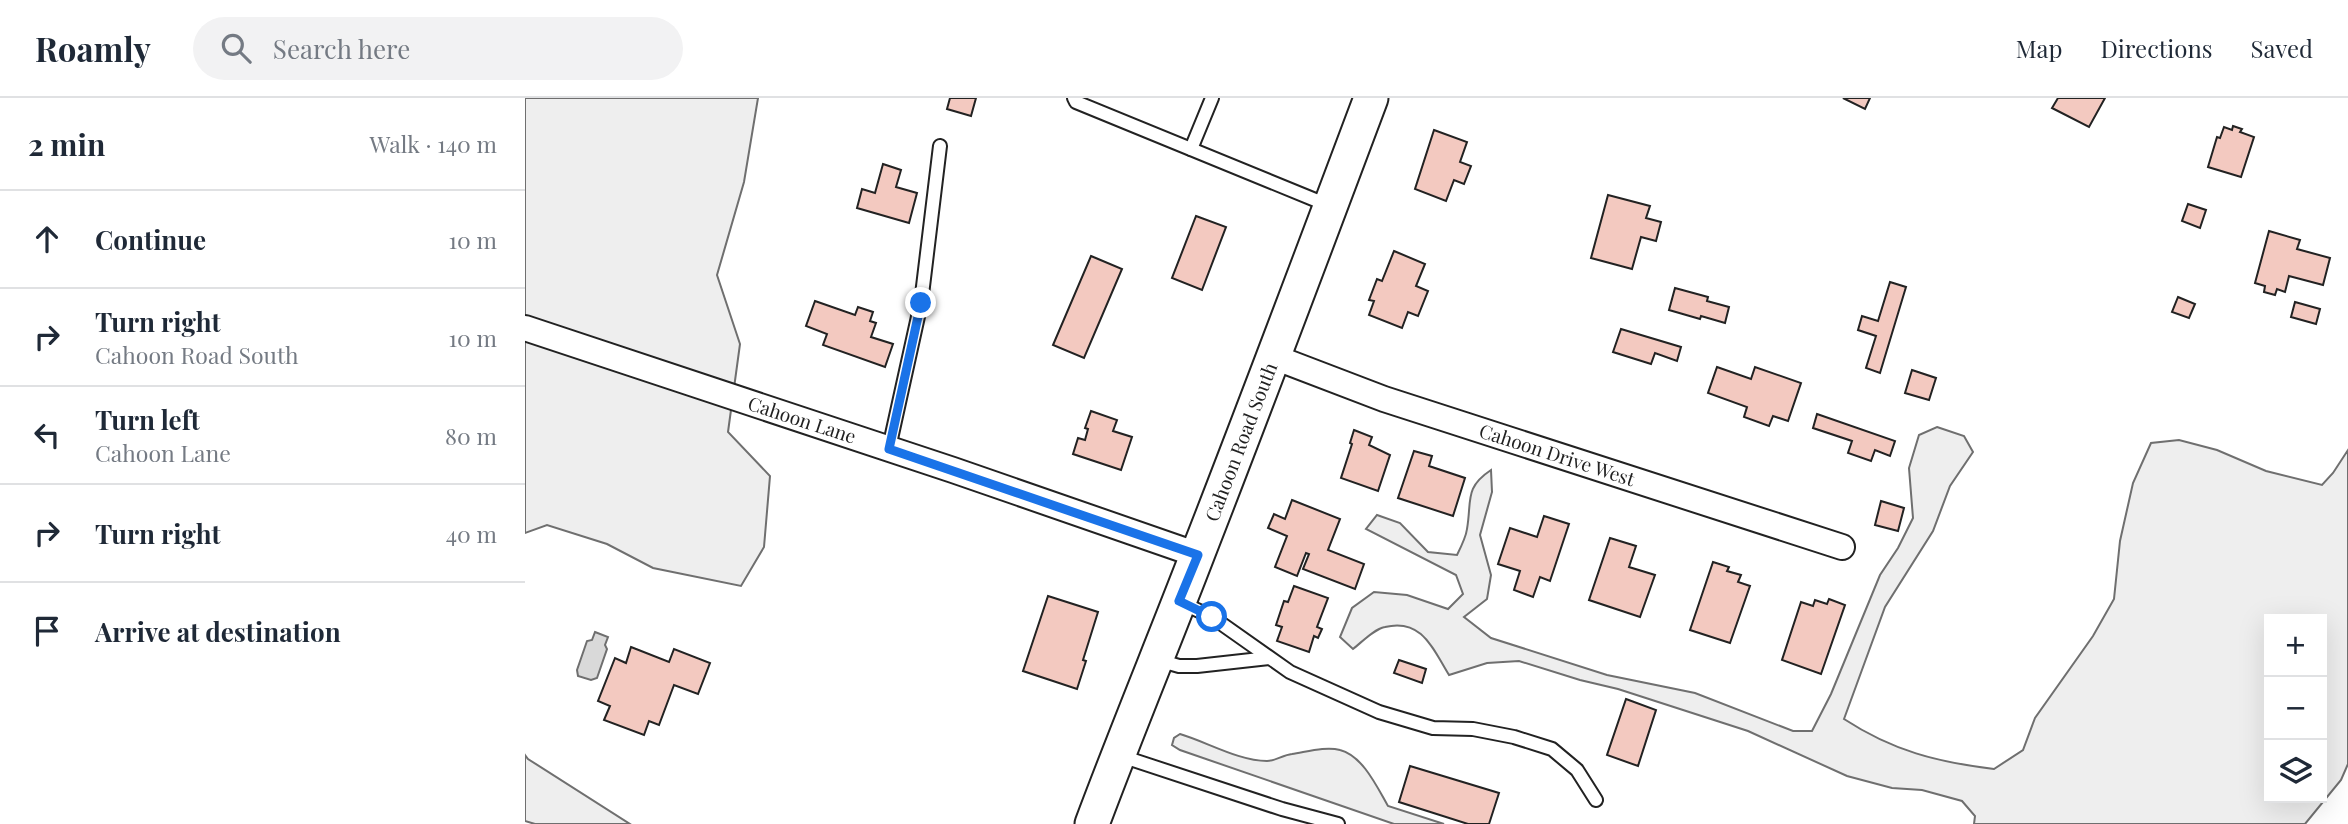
<!DOCTYPE html>
<meta charset="utf-8">
<style>
body{margin:0;font-family:"Playfair Display",serif;background:#f2f2f3;color:#1f2937}
.controls{position:absolute;right:21px;bottom:21px;display:grid;overflow:hidden;border-radius:0px;box-shadow:0 7px 28px #0002}
.controls button{width:63px;height:63px;display:grid;place-items:center;padding:0;border:0;border-bottom:2px solid #e0e1e3;background:#fff;color:#1f2937;font:35px sans-serif}
.stop{position:absolute;width:21px;height:21px;margin:-16px;border:5px solid #1a73e8;border-radius:50%;background:#fff}
.stop.end{background:#1a73e8;border-color:#fff;box-shadow:0 2px 7px #0008}
.list{margin:0;padding:0;list-style:none}
h2{display:flex;justify-content:space-between;align-items:center;height:91px;margin:0;padding:0 28px;font-size:30px}
h2 small{font-size:23px;font-weight:400;color:#747a83}
.list li{display:grid;grid-template-columns:46px 1fr auto;gap:21px;align-items:center;box-sizing:border-box;height:98px;padding:0 28px;border-top:2px solid #e0e1e3}
.list b{display:block;font-size:26px;white-space:nowrap}
.list p{margin:0;font-size:23px;white-space:nowrap;color:#747a83}
.list em{font-size:23px;font-style:normal;color:#747a83}
.icon{flex:none;width:38px;height:38px;fill:none;stroke:currentColor;stroke-width:2;stroke-linecap:round;stroke-linejoin:round}
.map{position:relative;flex:none;width:1823px;height:726px;overflow:hidden}
header{display:flex;align-items:center;gap:42px;box-sizing:border-box;height:98px;padding:0 35px;background:#fff;border-bottom:2px solid #e0e1e3}
header strong{font-size:33px}
nav{display:flex;gap:38px;margin-inline-start:auto;font-size:24px}
.search{width:490px;height:63px;background:#f2f2f3;display:flex;align-items:center;gap:18px;box-sizing:border-box;padding:0 24px;border-radius:38px;color:#747a83;font-size:26px}
main{display:flex}
aside{flex:1;background:#fff}
.map>svg:first-child{display:block}
.green{fill:#eee;stroke:#6f6f6f;stroke-width:2;fill-rule:evenodd}
.water{fill:#d9d9d9;stroke:#6f6f6f;stroke-width:2}
.building{fill:#f3c9c0;stroke:#222;stroke-width:2}
.lines{fill:none;stroke-linecap:round;stroke-linejoin:round}
.service-casing{stroke:#222;stroke-width:16}
.minor-casing{stroke:#222;stroke-width:28}
.secondary-casing{stroke:#222;stroke-width:37}
.service{stroke:#fff;stroke-width:12}
.minor{stroke:#fff;stroke-width:24}
.secondary{stroke:#fff;stroke-width:33}
.route{stroke:#1a73e8;stroke-width:9}
.labels{text-anchor:middle;stroke-width:5;stroke-linejoin:round;paint-order:stroke}
.street-label{font-size:19px;fill:#222;stroke:#fff}
</style>
<header>
<strong>Roamly</strong>
<div class="search"><svg class="icon" aria-label="search" viewBox="0 0 24 24"><circle cx="10" cy="10" r="6"/><path d="M15 15l6 6"/></svg>Search here</div>
<nav><a>Map</a><a>Directions</a><a>Saved</a></nav>
</header>
<main>
<aside>
<h2>2 min<small>Walk · 140 m</small></h2>
<ul class="list">
<li><svg class="icon" aria-label="ahead" viewBox="0 0 24 24"><path d="M12 20V5M6 11l6-6 6 6"/></svg><div><b>Continue</b></div><em>10 m</em></li>
<li><svg class="icon" aria-label="right" viewBox="0 0 24 24"><path d="M7 20v-9h11M14 6l5 5-5 5"/></svg><div><b>Turn right</b><p>Cahoon Road South</p></div><em>10 m</em></li>
<li><svg class="icon" aria-label="left" viewBox="0 0 24 24"><path d="M17 20v-9H6M10 6l-5 5 5 5"/></svg><div><b>Turn left</b><p>Cahoon Lane</p></div><em>80 m</em></li>
<li><svg class="icon" aria-label="right" viewBox="0 0 24 24"><path d="M7 20v-9h11M14 6l5 5-5 5"/></svg><div><b>Turn right</b></div><em>40 m</em></li>
<li><svg class="icon" aria-label="arrive" viewBox="0 0 24 24"><path d="M6 21V4h12l-3 4 3 4H6"/></svg><div><b>Arrive at destination</b></div></li>
</ul>
</aside>
<div class="map">
<svg width="1823" height="726" viewBox="0 0 1823 726">
<rect width="100%" height="100%" fill="#fff"/>
<g class="green">
<polygon points="0,0 233,0 219,84 192,177 215,246 203,334 245,378 239,449 216,488 128,470 82,446 22,427 0,435"/>
<path d="M1412,329L1439,338L1448,354L1425,388L1408,433L1360,509L1319,621C1368,653 1412,664 1469,671L1498,652L1510,620L1568,538L1589,501L1595,443L1608,385L1626,345L1654,342L1692,352L1741,373L1797,387L1808,375L1823,352V666L1816,682L1780,726H1449L1450,718L1437,703L1397,692L1367,690L1322,678L1223,633L1093,591L1055,582L994,563L962,565L924,577C908,551 897,520 860,529C849,531 837,544 828,551L815,539L827,510L849,494L882,497L923,511L938,496L931,477L841,431L852,417L875,425L903,454L932,457C936,449 941,439 942,431C947,402 939,390 966,372L967,394L955,437L966,477L962,501L939,519L966,540L1082,577L1170,595L1268,633H1287L1306,596L1355,477L1373,450L1388,420L1384,370L1394,337ZM1744,521H1797V700H1744Z"/>
<path d="M655,636C682,644 714,663 742,663C750,663 758,657 767,656C781,654 801,648 815,652C838,658 852,689 863,708L919,726H869L655,652L647,647L649,640Z"/>
<polygon points="0,657 3,661 105,726 10,726 0,723"/>
</g>
<polygon class="water" points="70,534 83,539 80,547 82,551 72,580 66,582 53,578 52,572 62,543 67,542"/>
<g class="building">
<polygon points="425,0 451,0 446,18 422,11"/>
<polygon points="1318,0 1345,0 1340,11"/>
<polygon points="1533,0 1580,0 1564,29 1527,10"/>
<polygon points="1708,28 1717,31 1715,34 1729,39 1716,79 1683,69 1692,39 1695,40 1699,29 1707,32"/>
<polygon points="909,32 942,44 935,64 946,68 939,86 929,82 921,103 890,91"/>
<polygon points="358,66 376,72 371,89 392,95 384,125 332,110 337,91 350,95"/>
<polygon points="1083,97 1125,108 1121,120 1136,124 1131,143 1116,139 1107,171 1066,160"/>
<polygon points="1663,106 1681,112 1675,130 1657,123"/>
<polygon points="671,118 701,129 677,192 647,180"/>
<polygon points="1744,133 1775,142 1772,151 1805,160 1798,187 1764,178 1760,194 1752,191 1750,197 1739,194 1740,188 1730,185"/>
<polygon points="869,153 900,166 891,188 903,193 893,218 883,214 877,230 844,217 849,203 844,202 852,181 857,183"/>
<polygon points="566,158 597,171 559,260 528,247"/>
<polygon points="1365,184 1381,189 1355,275 1341,270 1351,238 1333,232 1337,218 1353,223"/>
<polygon points="1150,190 1183,199 1182,203 1204,209 1200,225 1176,218 1175,221 1144,212"/>
<polygon points="1653,199 1670,206 1664,220 1647,214"/>
<polygon points="290,203 330,217 333,209 348,214 345,223 351,225 346,239 368,246 360,269 298,247 302,236 281,228"/>
<polygon points="1770,204 1795,211 1791,226 1766,219"/>
<polygon points="1096,231 1156,249 1152,263 1130,255 1126,266 1088,254"/>
<polygon points="1192,269 1226,281 1230,269 1276,285 1263,323 1248,318 1244,328 1219,319 1222,309 1183,295"/>
<polygon points="1387,272 1411,280 1404,302 1380,295"/>
<polygon points="566,313 592,322 588,333 607,339 596,372 548,356 553,340 560,342 563,331 560,330"/>
<polygon points="1292,316 1370,343 1365,358 1350,352 1346,363 1323,355 1327,343 1288,330"/>
<polygon points="829,332 847,339 844,347 865,357 853,393 816,380 827,346 825,345"/>
<polygon points="889,353 907,358 904,368 940,380 928,418 873,400"/>
<polygon points="767,402 815,421 803,452 839,466 830,491 778,471 784,456 781,455 772,478 750,469 762,438 743,430 749,416 760,421"/>
<polygon points="1356,403 1379,410 1373,433 1350,427"/>
<polygon points="1019,418 1044,426 1025,483 1015,479 1008,499 989,492 995,473 973,466 985,430 1012,439"/>
<polygon points="1085,440 1111,448 1104,469 1130,477 1115,519 1064,502"/>
<polygon points="1188,464 1204,469 1202,473 1216,477 1213,484 1225,488 1205,545 1165,532"/>
<polygon points="769,488 803,500 792,529 797,531 793,540 789,538 784,554 752,543 757,529 751,527 759,503 763,504"/>
<polygon points="523,498 573,514 558,562 561,563 552,591 498,573"/>
<polygon points="1304,501 1320,507 1296,576 1257,562 1276,504 1288,508 1290,502 1302,506"/>
<polygon points="106,549 144,564 149,551 185,565 173,596 149,587 134,627 124,623 119,637 79,622 85,608 73,603 90,560 101,565"/>
<polygon points="874,562 901,571 897,585 869,575"/>
<polygon points="1101,601 1131,612 1113,668 1082,657"/>
<polygon points="885,668 974,695 964,726 943,726 874,704"/>
</g>
<g class="lines">
<defs>
<g id="service">
<polyline points="549,0 551,4 805,108"/>
<polyline points="666,51 687,0"/>
<polyline points="364,350 396,205 415,48"/>
<polyline points="655,504 687,519 765,574 854,614 908,630 948,631 989,639 1027,651 1052,672 1071,702"/>
<polyline points="633,562 654,568 672,568 744,560"/>
<polyline points="593,657 757,711 813,726"/>
</g>
<g id="minor">
<polyline points="0,230 428,372 673,457"/>
<polyline points="749,259 859,301 1317,449"/>
</g>
<path id="secondary" d="M567,726C601,635 638,546 673,455C732,304 789,152 846,0"/>
</defs>
<use href="#service" class="service-casing"/>
<use href="#minor" class="minor-casing"/>
<use href="#secondary" class="secondary-casing"/>
<use href="#service" class="service"/>
<use href="#minor" class="minor"/>
<use href="#secondary" class="secondary"/>
</g>
<g class="lines">
<polyline class="route" points="396,205 364,351 673,457 654,503 687,519"/>
</g>
<g class="labels">
<g class="street-label">
<text transform="translate(277 322) rotate(18)" y="7">Cahoon Lane</text>
<text transform="translate(716 344) rotate(-69)" y="7">Cahoon Road South</text>
<text transform="translate(1032 357) rotate(18)" y="7">Cahoon Drive West</text>
</g>
</g>
</svg>
<div class="controls">
<button>+</button>
<button>−</button>
<button><svg class="icon" aria-label="layers" viewBox="0 0 24 24"><path d="M12 4l9 5-9 5-9-5zM3 14l9 5 9-5"/></svg></button>
</div>
<div class="stop" style="left:687px;top:519px"></div>
<div class="stop end" style="left:396px;top:205px"></div>
</div>
</main>
